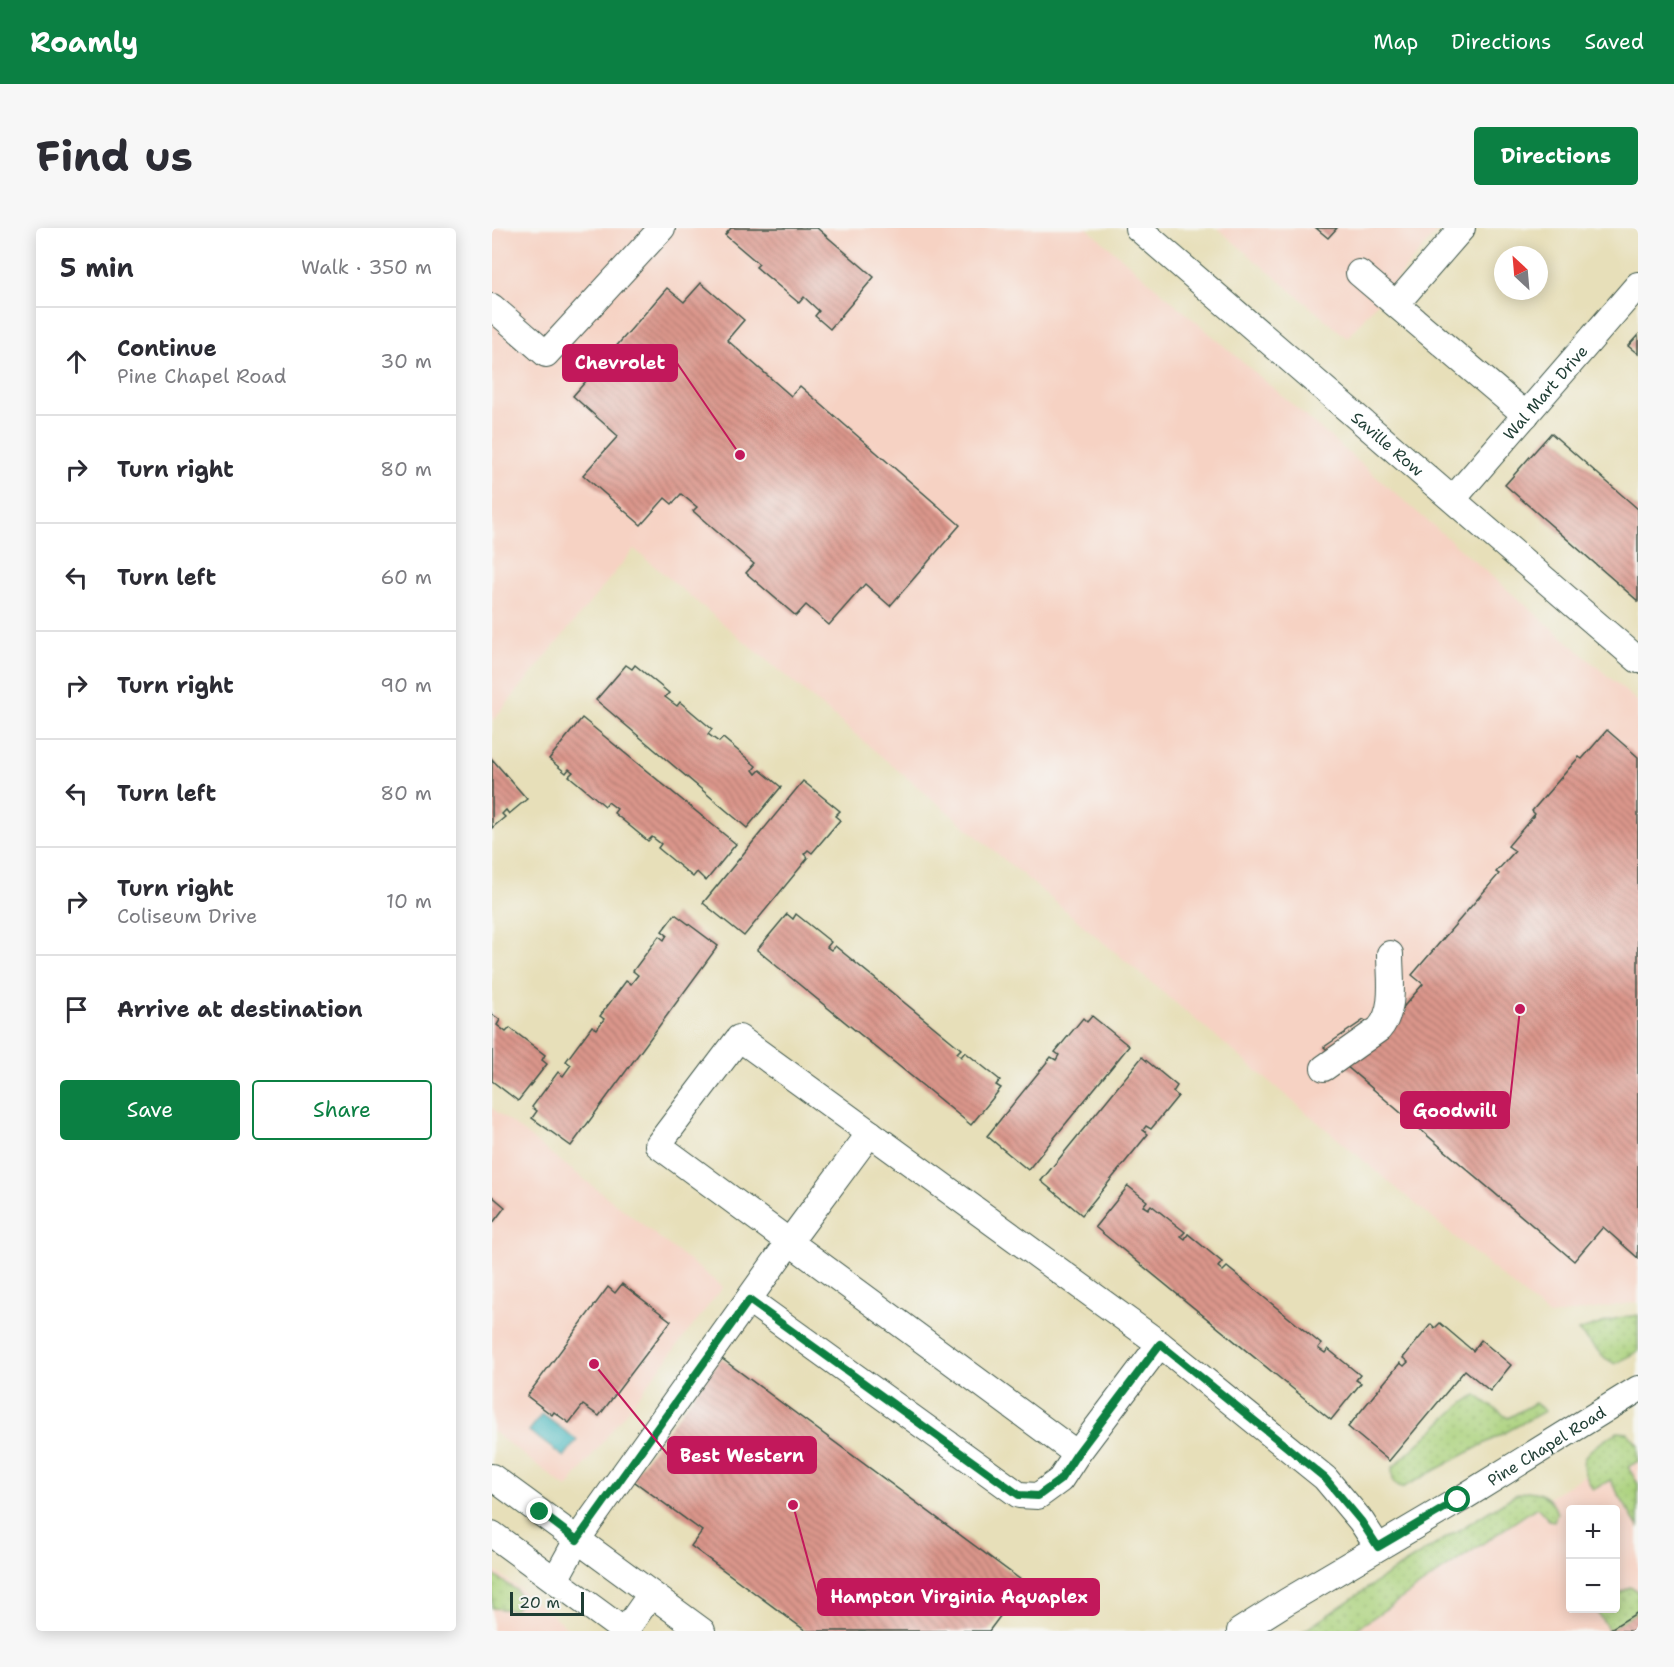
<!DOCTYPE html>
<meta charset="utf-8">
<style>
body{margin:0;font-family:"Shantell Sans",sans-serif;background:#f7f7f7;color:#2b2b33}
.controls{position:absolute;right:18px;bottom:18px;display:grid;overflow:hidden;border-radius:6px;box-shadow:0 3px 15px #0003}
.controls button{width:54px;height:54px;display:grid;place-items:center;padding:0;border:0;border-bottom:2px solid #e1e1e2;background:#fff;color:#2b2b33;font:30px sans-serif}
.compass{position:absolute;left:1002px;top:18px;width:54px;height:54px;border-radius:50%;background:#fff;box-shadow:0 3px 15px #0003;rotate:334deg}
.scale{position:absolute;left:18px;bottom:15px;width:74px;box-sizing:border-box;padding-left:6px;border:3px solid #1f3d34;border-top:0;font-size:16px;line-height:21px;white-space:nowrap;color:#1f3d34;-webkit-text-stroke:4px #f6f6f2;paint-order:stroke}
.stop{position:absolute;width:18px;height:18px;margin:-14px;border:4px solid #0b8043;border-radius:50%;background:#fff}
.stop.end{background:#0b8043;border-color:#fff;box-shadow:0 2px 6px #0008}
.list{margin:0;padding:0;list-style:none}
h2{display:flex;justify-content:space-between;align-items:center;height:78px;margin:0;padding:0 24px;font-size:26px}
h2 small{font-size:20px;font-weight:400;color:#7c7c81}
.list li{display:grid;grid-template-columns:39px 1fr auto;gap:18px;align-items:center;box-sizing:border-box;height:108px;padding:0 24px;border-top:2px solid #e1e1e2}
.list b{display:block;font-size:22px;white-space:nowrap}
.list p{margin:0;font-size:20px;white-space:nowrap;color:#7c7c81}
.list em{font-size:20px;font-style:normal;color:#7c7c81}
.actions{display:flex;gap:12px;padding:18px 24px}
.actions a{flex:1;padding:14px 0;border:2px solid #0b8043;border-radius:6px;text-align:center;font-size:21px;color:#0b8043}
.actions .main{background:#0b8043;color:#fff}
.icon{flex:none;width:33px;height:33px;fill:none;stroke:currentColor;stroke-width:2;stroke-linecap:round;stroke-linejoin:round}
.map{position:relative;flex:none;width:1146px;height:1403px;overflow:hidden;border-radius:6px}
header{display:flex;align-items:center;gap:36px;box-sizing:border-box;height:84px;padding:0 30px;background:#0b8043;color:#fff}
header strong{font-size:28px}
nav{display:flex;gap:33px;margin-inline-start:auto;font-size:21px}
.intro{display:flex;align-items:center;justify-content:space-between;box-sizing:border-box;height:144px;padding:0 36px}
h1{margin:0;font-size:42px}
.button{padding:15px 27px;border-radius:6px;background:#0b8043;color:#fff;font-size:21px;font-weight:700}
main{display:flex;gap:36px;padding:0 36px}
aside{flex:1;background:#fff;border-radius:6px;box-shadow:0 3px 15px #0003}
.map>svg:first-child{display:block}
.built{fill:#f6d2c3;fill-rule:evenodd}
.grass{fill:url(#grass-dots);stroke:#648758;stroke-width:1.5}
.water{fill:#48b7be;stroke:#347a79;stroke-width:1.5}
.building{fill:url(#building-back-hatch)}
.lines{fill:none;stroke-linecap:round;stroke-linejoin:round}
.minor-casing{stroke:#3d5548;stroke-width:28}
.minor{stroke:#fff;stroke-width:26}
.route{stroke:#0b8043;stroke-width:8}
.labels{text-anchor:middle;stroke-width:4.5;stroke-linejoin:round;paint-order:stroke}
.street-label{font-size:16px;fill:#1f3d34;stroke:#f6f6f2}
.leader{fill:none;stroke:#c2185b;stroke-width:2}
.callout-dot{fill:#c2185b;stroke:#f6f6f2;stroke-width:2}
.callout{fill:#c2185b;stroke:#c2185b;stroke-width:2}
.callout-label{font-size:18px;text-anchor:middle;font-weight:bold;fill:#fff}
</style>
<header>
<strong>Roamly</strong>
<nav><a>Map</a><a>Directions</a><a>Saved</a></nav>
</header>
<div class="intro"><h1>Find us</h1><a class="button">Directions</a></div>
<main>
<aside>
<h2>5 min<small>Walk · 350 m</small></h2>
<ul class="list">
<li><svg class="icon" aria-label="ahead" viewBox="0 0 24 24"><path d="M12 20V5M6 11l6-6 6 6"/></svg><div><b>Continue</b><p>Pine Chapel Road</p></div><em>30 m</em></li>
<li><svg class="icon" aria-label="right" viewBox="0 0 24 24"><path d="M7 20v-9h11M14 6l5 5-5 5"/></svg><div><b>Turn right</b></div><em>80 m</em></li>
<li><svg class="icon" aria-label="left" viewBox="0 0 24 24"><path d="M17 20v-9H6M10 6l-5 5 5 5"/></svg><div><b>Turn left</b></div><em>60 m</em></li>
<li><svg class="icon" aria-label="right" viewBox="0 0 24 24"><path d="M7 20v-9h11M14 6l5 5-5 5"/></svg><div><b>Turn right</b></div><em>90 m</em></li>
<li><svg class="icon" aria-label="left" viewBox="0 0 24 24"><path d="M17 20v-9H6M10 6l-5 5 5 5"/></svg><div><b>Turn left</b></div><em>80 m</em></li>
<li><svg class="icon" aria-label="right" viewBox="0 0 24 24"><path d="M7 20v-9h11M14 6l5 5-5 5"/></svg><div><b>Turn right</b><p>Coliseum Drive</p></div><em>10 m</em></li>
<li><svg class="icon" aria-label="arrive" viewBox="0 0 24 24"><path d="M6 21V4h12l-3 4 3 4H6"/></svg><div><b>Arrive at destination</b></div></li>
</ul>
<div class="actions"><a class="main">Save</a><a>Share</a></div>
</aside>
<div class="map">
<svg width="1146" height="1403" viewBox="0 0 1146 1403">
<defs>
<pattern id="grass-dots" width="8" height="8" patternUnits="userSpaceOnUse" patternTransform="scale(1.5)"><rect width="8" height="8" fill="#aad17b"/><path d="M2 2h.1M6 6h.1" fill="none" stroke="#92b46b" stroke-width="1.8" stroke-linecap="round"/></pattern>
<pattern id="building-back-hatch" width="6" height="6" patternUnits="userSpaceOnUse" patternTransform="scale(1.5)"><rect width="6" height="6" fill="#db968b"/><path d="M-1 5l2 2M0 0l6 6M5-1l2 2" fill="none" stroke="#b17c72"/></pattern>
</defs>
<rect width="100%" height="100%" fill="#f6f6f2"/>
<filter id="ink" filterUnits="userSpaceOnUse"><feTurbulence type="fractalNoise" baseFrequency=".0167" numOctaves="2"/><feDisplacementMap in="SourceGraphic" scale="12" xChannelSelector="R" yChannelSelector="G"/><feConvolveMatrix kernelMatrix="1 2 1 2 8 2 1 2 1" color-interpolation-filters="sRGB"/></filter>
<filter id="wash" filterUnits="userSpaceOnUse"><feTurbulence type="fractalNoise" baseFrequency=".008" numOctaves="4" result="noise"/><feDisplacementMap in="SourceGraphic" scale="24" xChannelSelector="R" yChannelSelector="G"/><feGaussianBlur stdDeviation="1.35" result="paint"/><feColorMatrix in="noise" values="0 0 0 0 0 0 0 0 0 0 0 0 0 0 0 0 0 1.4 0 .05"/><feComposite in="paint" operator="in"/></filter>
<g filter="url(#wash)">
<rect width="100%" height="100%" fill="#e7dfb9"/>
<g class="built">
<polygon points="0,0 595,0 1146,474 1146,1074 1057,1088 142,321 0,494"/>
<polygon points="725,0 948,0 855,110"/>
<polygon points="0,880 231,1059 75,1260 0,1203"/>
<path d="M1146,1213V1403H848ZM1078,1282H1124V1380H1078Z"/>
<polygon points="0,1341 26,1360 80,1403 0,1403"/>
</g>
<g class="grass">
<polygon points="1146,1087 1146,1123 1123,1136 1113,1130 1086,1103 1126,1090"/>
<polygon points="984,1167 1016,1190 1043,1175 1053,1183 910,1260 901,1254 900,1240 966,1179"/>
<path d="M1126,1204L1136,1205L1146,1217V1233L1136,1239L1146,1256V1299L1118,1252L1101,1262C1092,1245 1084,1233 1101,1220C1109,1214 1117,1209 1126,1204Z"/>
<path d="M1035,1263C1050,1264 1061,1270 1065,1286L1062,1293L1057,1292L1045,1279L861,1403H812L898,1345L1023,1267Z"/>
<polygon points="0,1346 24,1362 30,1373 22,1382 0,1380"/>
<polygon points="1138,1359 1146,1364 1146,1384 1117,1402 1103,1381 1124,1380 1124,1368"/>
</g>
<polygon class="water" points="50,1186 85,1212 72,1229 37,1203"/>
<g id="blocks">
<g class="building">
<polygon points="239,0 325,0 382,49 338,101 323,88 327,83 312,69 307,75 264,39 267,36 233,7"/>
<polygon points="824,0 845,0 836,10"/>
<polygon points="209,55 252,92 235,112 299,168 308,158 468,297 398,378 373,356 337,397 314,377 304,388 254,345 262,336 201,283 205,279 189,266 180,276 173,270 149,297 91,247 126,208 81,168 175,60 192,74"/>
<polygon points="1146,107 1146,126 1136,118"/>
<polygon points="1059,205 1146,281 1146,373 1013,257"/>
<polygon points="134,437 140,441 143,437 177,465 173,469 185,478 188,474 220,501 216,506 227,514 231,510 264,538 261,542 264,546 268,542 289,559 255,600 104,472"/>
<polygon points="90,490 244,616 214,653 205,644 201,649 166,620 169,616 160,609 156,613 122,585 125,581 116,574 113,578 77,548 81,544 77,541 74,545 57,531"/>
<polygon points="1115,502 1146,529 1146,1030 1111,999 1082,1033 832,819 872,792 889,805 931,756 920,747 1007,646 1004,644 1023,623 1016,618 1043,586 1040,583 1087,529 1090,531"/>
<polygon points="0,531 35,571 17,586 14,582 10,586 13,589 0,600"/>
<polygon points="311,553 348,583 343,588 348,592 320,625 316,622 312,626 316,630 252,708 211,675"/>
<polygon points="183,686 226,718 79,918 40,890 45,883 40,879 66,844 71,848 79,837 74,833 100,798 105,801 112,791 108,788 134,753 139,756 146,747 141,743 167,708 172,712 175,707 170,703"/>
<polygon points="295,686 301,691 304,686 339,714 335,719 339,722 343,718 469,821 465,825 469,829 473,824 508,852 504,857 509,860 479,897 265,722"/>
<polygon points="0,786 8,792 5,797 14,804 18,800 53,827 50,832 55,836 26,873 0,853"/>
<polygon points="600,788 637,818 536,942 495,908 559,829 564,832 567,827 563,824 591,790 595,794"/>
<polygon points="650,829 685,858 681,864 686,868 659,901 654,898 651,902 656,906 590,987 549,953"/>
<polygon points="636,958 655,973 651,978 656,981 659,977 693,1004 689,1008 693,1011 696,1006 730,1034 726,1039 731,1043 735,1039 829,1116 826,1120 833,1125 836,1121 868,1147 864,1152 869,1155 839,1192 603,999"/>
<polygon points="0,968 13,979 0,996"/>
<polygon points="130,1056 179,1093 107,1188 91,1177 77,1195 62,1184 60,1187 35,1168 116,1059 123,1065"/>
<polygon points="948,1095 981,1123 989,1112 1019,1137 998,1163 973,1142 897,1233 856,1199 908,1135 912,1138 916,1134 911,1130 939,1096 943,1100"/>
<polygon points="229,1130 533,1355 497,1403 314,1403 199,1318 210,1303 139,1251"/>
<polygon points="1146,1384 1146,1403 1115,1403"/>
</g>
</g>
</g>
<g filter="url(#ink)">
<use href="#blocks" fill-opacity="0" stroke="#3d5548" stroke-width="1.5"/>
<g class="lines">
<defs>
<g id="minor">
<path id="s1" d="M646,0L1146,432"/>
<polyline points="867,45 1034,187"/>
<polyline points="904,76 970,0"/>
<polyline points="0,79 54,126 170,0"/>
<path id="s2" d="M961,271L1146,57"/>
<path d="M832,840L887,801C904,782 898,750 898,726"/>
<polyline points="257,1072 527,1267 546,1268 568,1252 585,1226"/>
<polyline points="668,1116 585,1226 166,917 247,810 668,1116 833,1250 869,1293 886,1319"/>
<polyline points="0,1249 210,1403"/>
<polyline points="0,1306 132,1403"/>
<polyline points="63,1352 85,1312 99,1292 298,1013 378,905"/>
<polyline points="133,1403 159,1366"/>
<path id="s3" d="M748,1403L794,1374L967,1272L1146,1161"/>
</g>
</defs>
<use href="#minor" class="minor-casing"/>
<use href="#minor" class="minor"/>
</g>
</g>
<g class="lines" filter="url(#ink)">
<polyline class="route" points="48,1284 85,1312 257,1072 527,1267 546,1268 568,1252 585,1226 668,1116 833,1250 869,1293 886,1319 966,1272"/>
</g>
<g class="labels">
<g class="street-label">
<text dy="6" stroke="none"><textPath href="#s2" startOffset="141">Wal Mart Drive</textPath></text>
<text dy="6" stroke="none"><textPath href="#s1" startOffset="330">Saville Row</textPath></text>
<text dy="6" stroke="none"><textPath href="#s3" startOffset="358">Pine Chapel Road</textPath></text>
</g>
</g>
<path class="leader" d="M248 227L185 135M1028 781L1017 882M102 1136L176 1227M301 1277L326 1369"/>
<g class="callout-dot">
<circle cx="248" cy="227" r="6"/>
<circle cx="1028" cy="781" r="6"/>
<circle cx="102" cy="1136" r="6"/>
<circle cx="301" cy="1277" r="6"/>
</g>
<g class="callout">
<rect x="71" y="117" width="114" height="36" rx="6"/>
<rect x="909" y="864" width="108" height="36" rx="6"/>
<rect x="176" y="1209" width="148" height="36" rx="6"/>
<rect x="326" y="1351" width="281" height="36" rx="6"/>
</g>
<g class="callout-label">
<text x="128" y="141">Chevrolet</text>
<text x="963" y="889">Goodwill</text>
<text x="250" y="1234">Best Western</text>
<text x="467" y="1375">Hampton Virginia Aquaplex</text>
</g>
</svg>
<div class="controls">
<button>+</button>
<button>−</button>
</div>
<svg class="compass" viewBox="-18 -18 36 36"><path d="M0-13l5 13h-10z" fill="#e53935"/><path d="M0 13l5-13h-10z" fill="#7c7c81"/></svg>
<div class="scale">20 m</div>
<div class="stop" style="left:966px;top:1272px"></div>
<div class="stop end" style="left:48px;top:1284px"></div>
</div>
</main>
